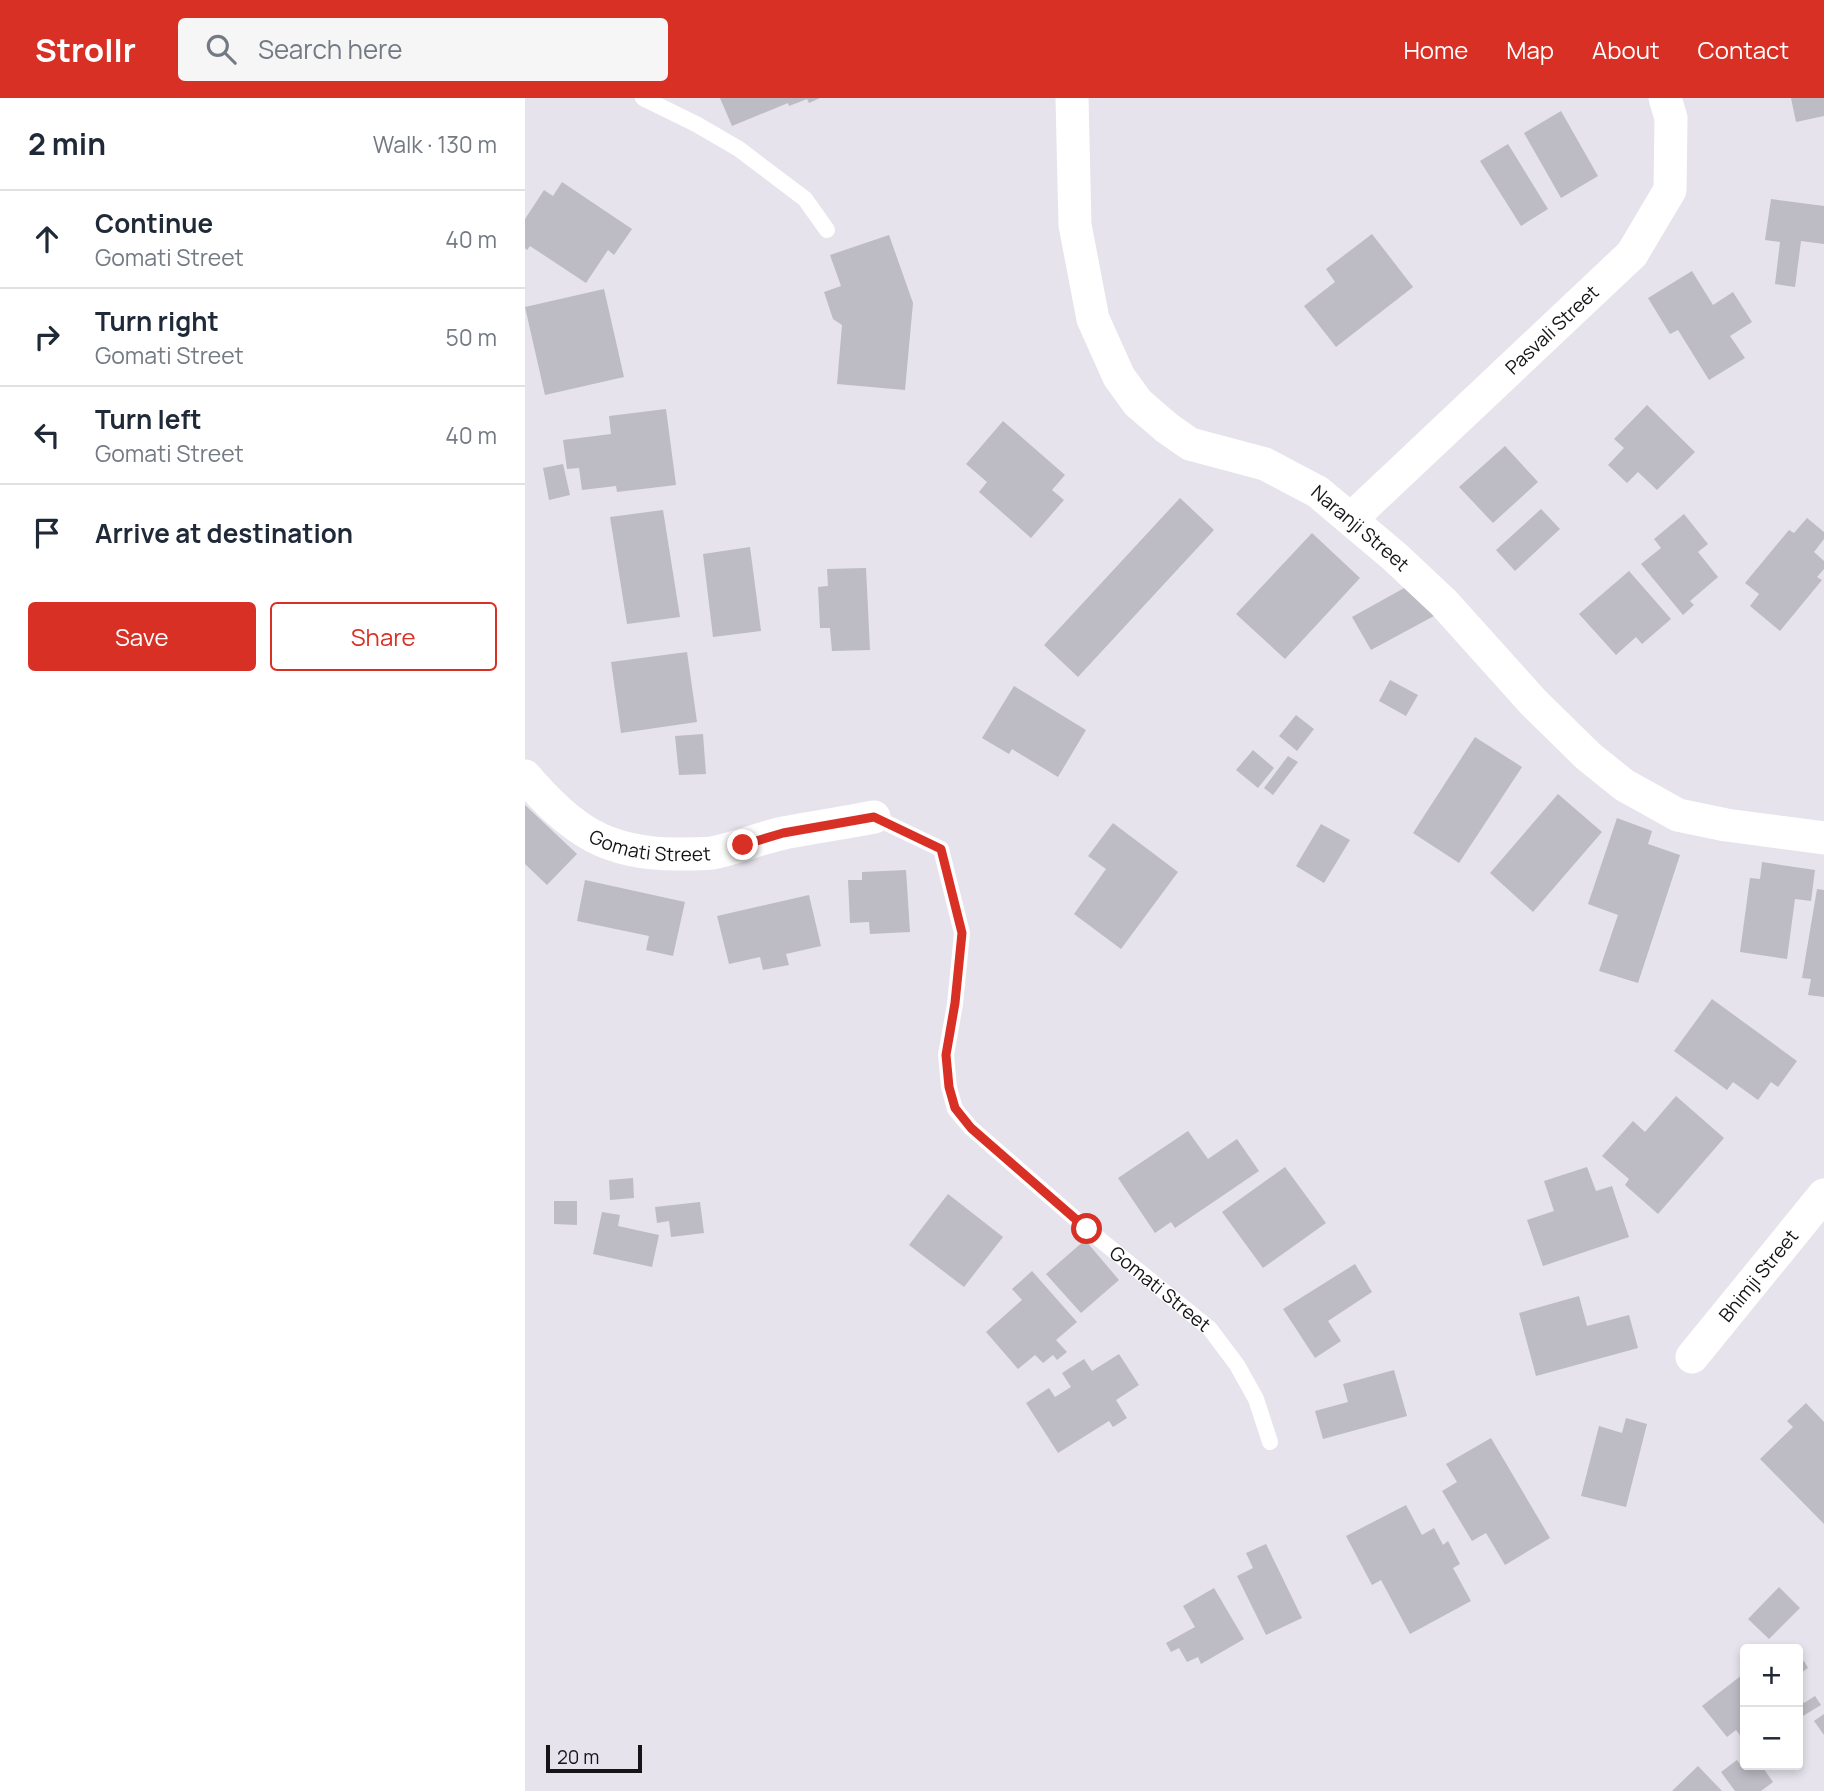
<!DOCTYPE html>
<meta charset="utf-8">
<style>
body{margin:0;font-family:Manrope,sans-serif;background:#f6f6f7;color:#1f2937}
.controls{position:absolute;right:21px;bottom:21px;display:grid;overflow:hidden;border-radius:7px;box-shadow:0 4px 10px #0003}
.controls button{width:63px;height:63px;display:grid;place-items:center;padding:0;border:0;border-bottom:2px solid #e0e1e3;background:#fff;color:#1f2937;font:35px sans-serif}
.scale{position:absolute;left:21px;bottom:18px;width:96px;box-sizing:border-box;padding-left:7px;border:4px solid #151417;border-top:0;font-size:19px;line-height:24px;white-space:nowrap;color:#151417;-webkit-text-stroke:5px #e6e3ec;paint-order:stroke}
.stop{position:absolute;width:21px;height:21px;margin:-16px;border:5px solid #d93025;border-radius:50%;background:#fff}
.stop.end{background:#d93025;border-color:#fff;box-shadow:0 2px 7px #0008}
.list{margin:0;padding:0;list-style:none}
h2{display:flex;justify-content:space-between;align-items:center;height:91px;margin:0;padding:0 28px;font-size:30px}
h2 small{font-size:23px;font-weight:400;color:#747a83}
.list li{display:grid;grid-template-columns:46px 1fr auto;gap:21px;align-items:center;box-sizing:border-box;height:98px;padding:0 28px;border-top:2px solid #e0e1e3}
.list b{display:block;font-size:26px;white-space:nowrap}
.list p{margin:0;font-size:23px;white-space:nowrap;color:#747a83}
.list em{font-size:23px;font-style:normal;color:#747a83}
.actions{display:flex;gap:14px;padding:21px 28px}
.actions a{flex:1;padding:16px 0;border:2px solid #d93025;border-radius:7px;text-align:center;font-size:24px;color:#d93025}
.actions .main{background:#d93025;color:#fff}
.icon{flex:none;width:38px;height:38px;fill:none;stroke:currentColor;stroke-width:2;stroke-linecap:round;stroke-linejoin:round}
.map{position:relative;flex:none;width:1299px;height:1693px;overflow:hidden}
header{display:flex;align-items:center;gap:42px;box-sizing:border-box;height:98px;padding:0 35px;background:#d93025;color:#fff}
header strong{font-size:33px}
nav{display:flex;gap:38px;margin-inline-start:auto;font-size:24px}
.search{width:490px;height:63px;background:#f6f6f7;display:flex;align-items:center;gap:18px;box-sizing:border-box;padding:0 24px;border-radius:7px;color:#747a83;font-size:26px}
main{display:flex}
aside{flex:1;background:#fff}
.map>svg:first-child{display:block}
.building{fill:#bdbbc3}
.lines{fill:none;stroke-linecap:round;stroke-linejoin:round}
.lane{stroke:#fff;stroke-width:16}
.street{stroke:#fff;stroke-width:33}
.route{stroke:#d93025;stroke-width:9}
.labels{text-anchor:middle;stroke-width:5;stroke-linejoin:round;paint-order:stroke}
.street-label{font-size:19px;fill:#151417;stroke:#e6e3ec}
</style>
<header>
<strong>Strollr</strong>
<div class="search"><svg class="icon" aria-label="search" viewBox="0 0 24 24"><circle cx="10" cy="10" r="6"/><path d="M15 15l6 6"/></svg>Search here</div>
<nav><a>Home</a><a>Map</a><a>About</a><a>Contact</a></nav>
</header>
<main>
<aside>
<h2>2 min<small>Walk · 130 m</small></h2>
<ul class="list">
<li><svg class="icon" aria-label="ahead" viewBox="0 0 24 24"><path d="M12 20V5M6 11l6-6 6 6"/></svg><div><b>Continue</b><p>Gomati Street</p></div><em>40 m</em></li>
<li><svg class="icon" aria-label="right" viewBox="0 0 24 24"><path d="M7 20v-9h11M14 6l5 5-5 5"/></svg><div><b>Turn right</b><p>Gomati Street</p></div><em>50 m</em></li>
<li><svg class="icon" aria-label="left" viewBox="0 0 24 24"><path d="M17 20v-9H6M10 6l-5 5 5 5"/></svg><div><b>Turn left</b><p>Gomati Street</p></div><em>40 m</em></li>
<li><svg class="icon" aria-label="arrive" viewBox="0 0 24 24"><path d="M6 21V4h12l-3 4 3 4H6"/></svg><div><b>Arrive at destination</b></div></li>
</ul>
<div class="actions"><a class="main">Save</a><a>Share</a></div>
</aside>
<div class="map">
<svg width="1299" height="1693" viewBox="0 0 1299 1693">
<rect width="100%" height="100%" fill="#e6e3ec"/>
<g class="building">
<polygon points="195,0 295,0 284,5 282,1 264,8 263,5 207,28"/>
<polygon points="1266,0 1299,0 1299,18 1271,24"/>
<polygon points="1036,13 1073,78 1036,100 999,35"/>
<polygon points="983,46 1023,111 996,128 955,63"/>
<polygon points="37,84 107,131 89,157 83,152 61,185 5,148 2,152 0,150 0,121 19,92 28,98"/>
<polygon points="1246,101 1299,108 1299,146 1276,143 1270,189 1250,186 1255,144 1240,142"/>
<polygon points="847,136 888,189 811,249 779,208 810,184 801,171"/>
<polygon points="364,137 388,205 380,292 312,286 317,227 308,221 299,194 316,188 305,157"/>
<polygon points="1167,173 1188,207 1208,194 1227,224 1205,238 1220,260 1184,282 1153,232 1145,236 1123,200"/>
<polygon points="79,191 99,279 20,297 0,209"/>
<polygon points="1122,307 1170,354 1132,392 1113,374 1102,385 1083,367 1099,350 1089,341"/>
<polygon points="141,311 151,387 92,394 91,388 57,392 54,370 42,371 38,342 86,336 84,318"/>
<polygon points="478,323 540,377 527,392 539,402 506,440 454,394 462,384 441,366"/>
<polygon points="980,348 1013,384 968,425 934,389"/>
<polygon points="38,366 45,397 24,402 18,370"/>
<polygon points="655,400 689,432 553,579 519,547"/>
<polygon points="1016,411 1035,431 990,473 971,452"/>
<polygon points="138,412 155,519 102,526 85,419"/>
<polygon points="1159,416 1183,446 1173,454 1193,479 1165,503 1169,507 1158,517 1116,466 1136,450 1129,441"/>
<polygon points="1282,420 1299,434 1299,441 1289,454 1299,463 1299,471 1292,479 1297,482 1255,533 1225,508 1234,496 1220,485 1264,432 1269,435"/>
<polygon points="787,435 835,480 760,561 711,516"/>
<polygon points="225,449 236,533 188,539 178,456"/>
<polygon points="341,470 345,552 307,553 305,530 295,530 293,489 303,488 302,471"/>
<polygon points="1104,473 1146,521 1117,546 1111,539 1091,557 1054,516"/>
<polygon points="890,484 909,518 846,552 827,519"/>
<polygon points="162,554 172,624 96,635 86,564"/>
<polygon points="865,582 893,597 881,618 854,603"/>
<polygon points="489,588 561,632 533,679 487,651 484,656 457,640"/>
<polygon points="771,617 789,631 772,653 754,638"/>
<polygon points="178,636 181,676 154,677 150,638"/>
<polygon points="950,639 997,669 934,765 888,735"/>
<polygon points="728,652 749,670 733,690 711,672"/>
<polygon points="763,658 773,664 748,697 739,690"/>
<polygon points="1033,696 1077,734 1008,814 965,775"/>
<polygon points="0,707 52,756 22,787 0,766"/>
<polygon points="1092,720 1127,733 1123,746 1155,757 1113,885 1074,873 1093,817 1063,806"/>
<polygon points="588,725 653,774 596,851 549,816 581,771 563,758"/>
<polygon points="796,726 825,742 799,785 771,768"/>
<polygon points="1237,764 1290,772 1286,803 1270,801 1262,861 1215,854 1225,780 1235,781"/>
<polygon points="381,772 385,834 345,836 344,824 325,825 323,782 337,782 337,774"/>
<polygon points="60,782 160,804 148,858 121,852 124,838 52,823"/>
<polygon points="1292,791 1299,792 1299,899 1283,897 1286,881 1277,880"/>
<polygon points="284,797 296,848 261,856 264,867 238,872 235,859 204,866 192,818"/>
<polygon points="1187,901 1272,963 1253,989 1246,984 1233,1002 1208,984 1202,992 1149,953"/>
<polygon points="1151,998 1199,1040 1133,1116 1100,1087 1104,1081 1077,1058 1108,1023 1120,1034"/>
<polygon points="663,1033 683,1061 712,1041 734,1073 650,1130 646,1124 630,1135 593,1080"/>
<polygon points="760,1069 801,1125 738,1170 697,1114"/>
<polygon points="1062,1069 1071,1093 1087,1088 1104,1139 1018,1168 1002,1122 1029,1113 1019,1083"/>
<polygon points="108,1080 109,1100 85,1102 84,1082"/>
<polygon points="423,1096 478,1139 439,1189 384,1147"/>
<polygon points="29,1103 52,1103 52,1127 29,1126"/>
<polygon points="175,1104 179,1135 146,1139 144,1123 132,1125 130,1109"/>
<polygon points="77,1114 95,1117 93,1128 134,1137 127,1169 68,1156"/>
<polygon points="560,1142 594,1182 556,1215 521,1176"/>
<polygon points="830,1166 847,1194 803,1223 816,1243 790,1260 758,1211"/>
<polygon points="507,1173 552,1224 531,1242 542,1254 532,1262 528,1257 518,1265 510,1257 493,1271 461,1234 497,1202 487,1191"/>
<polygon points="1054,1198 1062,1228 1104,1217 1113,1250 1011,1278 994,1215"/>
<polygon points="594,1256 614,1287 591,1302 602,1320 588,1329 584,1323 533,1355 501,1305 524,1290 530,1299 546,1289 537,1275 559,1261 567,1273"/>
<polygon points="869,1272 882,1318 798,1341 790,1313 823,1304 818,1286"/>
<polygon points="1281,1305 1299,1324 1299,1426 1235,1361 1268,1329 1262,1323"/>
<polygon points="1101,1320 1122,1326 1101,1409 1056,1398 1074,1328 1097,1335"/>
<polygon points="966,1340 1025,1440 980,1467 961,1435 947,1443 917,1393 932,1384 921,1366"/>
<polygon points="881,1407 897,1437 909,1430 918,1447 923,1443 935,1466 928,1470 946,1503 885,1536 856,1482 847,1487 821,1438"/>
<polygon points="741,1446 777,1520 741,1537 712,1478 728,1470 721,1455"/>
<polygon points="1254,1489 1275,1510 1244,1541 1223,1521"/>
<polygon points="689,1490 719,1541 676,1566 673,1559 662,1564 654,1550 646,1554 641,1545 670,1529 658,1508"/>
<polygon points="1279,1563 1283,1570 1273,1577 1273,1567"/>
<polygon points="1217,1577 1220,1582 1220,1644 1211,1632 1202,1639 1177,1608"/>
<polygon points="1273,1596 1279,1605 1290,1598 1296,1607 1273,1621"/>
<polygon points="1299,1616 1299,1637 1289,1623"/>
<polygon points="1212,1662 1218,1670 1223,1667 1236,1667 1248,1684 1236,1693 1210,1693 1196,1674"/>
<polygon points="1173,1668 1197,1693 1147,1693"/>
</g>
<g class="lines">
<g class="lane">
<polyline points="118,0 171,26 214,51 280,101 302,132"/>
<path id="s1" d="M349,719L416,751L437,835L430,906L421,957L424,989L430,1011L446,1030L562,1131L685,1231L712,1267L731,1301L745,1344"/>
</g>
<g class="street">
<path id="s2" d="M547,0L550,127L568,221L594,279L613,305L642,330L665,346L740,366L793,394L870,459L919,505L1008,604L1063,658L1099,687L1153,717L1201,727L1299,740"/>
<path id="s3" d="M826,421L1107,156L1145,92L1146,20L1140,0"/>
<path id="s4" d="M0,678C46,732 82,757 155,756C166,756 177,756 187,755C212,750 235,740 259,735C289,729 319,725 349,719"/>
<path id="s5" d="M1167,1259L1299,1097"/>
</g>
</g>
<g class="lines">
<polyline class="route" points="218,747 258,735 349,719 416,751 437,835 430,905 421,957 424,989 430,1010 446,1030 562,1131"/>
</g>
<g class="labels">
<g class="street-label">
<text dy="7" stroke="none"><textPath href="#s3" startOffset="276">Pasvali Street</textPath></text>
<text dy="7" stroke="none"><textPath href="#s2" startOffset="578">Naranji Street</textPath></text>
<text dy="7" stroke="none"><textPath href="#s4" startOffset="150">Gomati Street</textPath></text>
<text dy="7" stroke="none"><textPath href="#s5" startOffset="105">Bhimji Street</textPath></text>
<text dy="7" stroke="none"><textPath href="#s1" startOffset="612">Gomati Street</textPath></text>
</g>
</g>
</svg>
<div class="controls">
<button>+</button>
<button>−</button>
</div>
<div class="scale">20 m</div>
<div class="stop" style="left:562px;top:1131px"></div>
<div class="stop end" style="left:218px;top:747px"></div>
</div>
</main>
